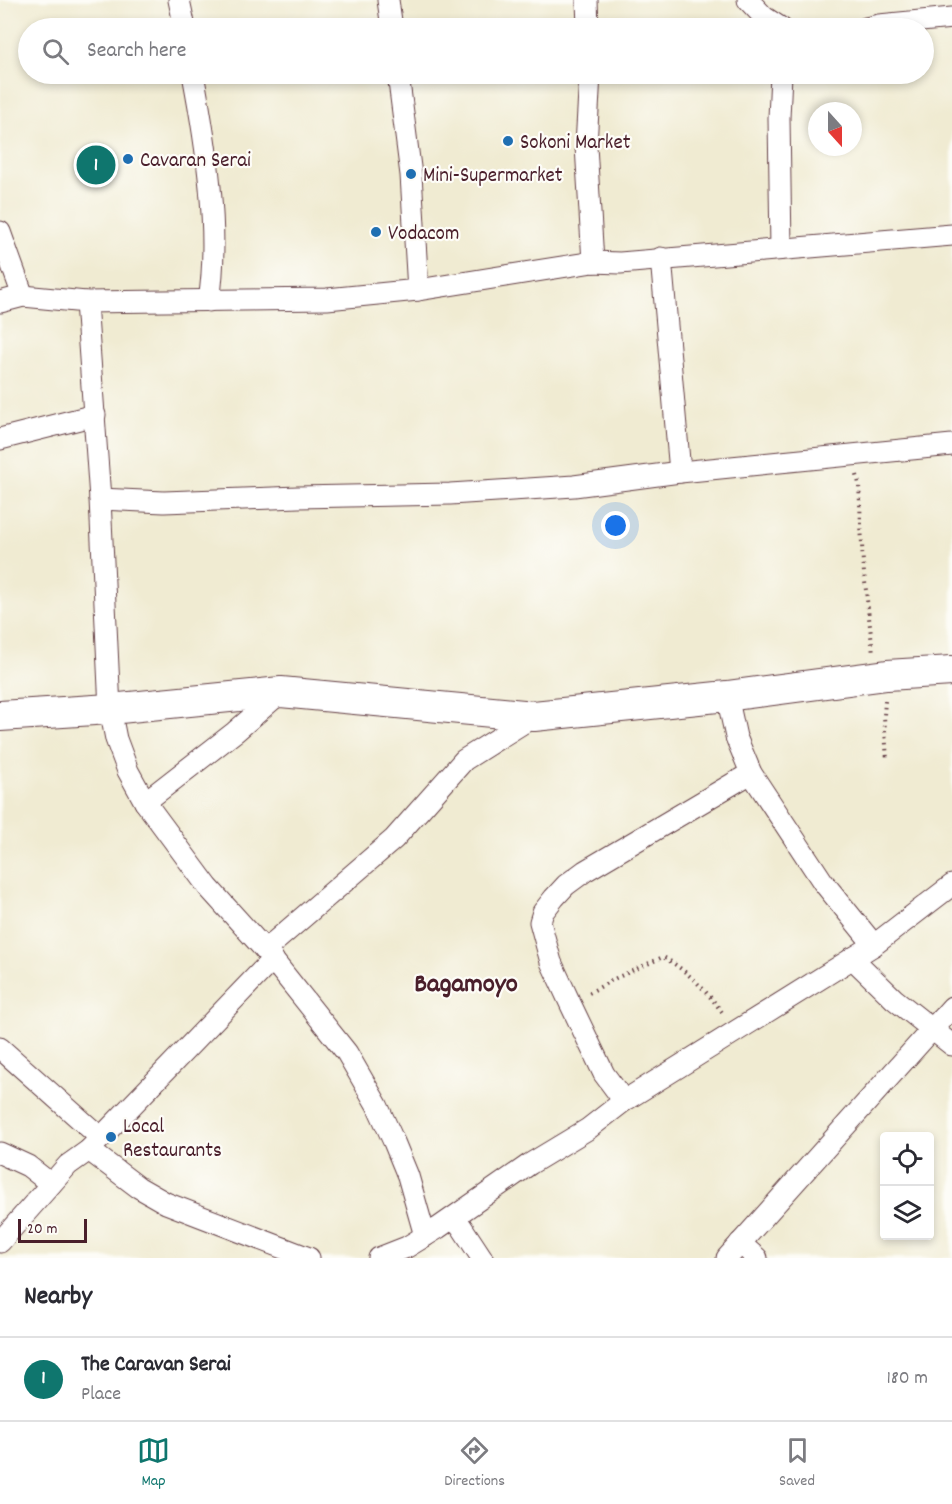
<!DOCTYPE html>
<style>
body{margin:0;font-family:Dekko,sans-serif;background:#f7f7f7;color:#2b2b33}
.controls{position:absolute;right:18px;bottom:18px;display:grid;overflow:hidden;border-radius:6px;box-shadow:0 3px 9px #0003}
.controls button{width:54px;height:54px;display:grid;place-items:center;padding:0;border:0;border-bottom:2px solid #e1e1e2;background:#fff;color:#2b2b33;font:30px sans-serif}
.compass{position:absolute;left:808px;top:102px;width:54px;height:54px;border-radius:50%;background:#fff;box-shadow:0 3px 9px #0003;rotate:159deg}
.scale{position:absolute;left:18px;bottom:15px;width:69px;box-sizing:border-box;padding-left:6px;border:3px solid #4a1f2b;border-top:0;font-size:16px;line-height:21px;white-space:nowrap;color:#4a1f2b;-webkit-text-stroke:4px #fdfcf7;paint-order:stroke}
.you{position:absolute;left:616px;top:526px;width:21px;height:21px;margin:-15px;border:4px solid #fff;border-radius:50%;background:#1a73e8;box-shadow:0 0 0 9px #1a73e833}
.badge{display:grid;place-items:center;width:39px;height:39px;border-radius:50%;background:#0f766e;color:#fff;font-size:20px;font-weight:700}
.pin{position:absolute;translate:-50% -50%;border:3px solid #fff;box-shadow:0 2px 6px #0006}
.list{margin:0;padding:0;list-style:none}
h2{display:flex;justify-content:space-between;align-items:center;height:78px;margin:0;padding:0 24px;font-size:26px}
h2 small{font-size:20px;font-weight:400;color:#7c7c81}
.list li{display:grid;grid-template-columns:39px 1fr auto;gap:18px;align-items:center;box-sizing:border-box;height:84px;padding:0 24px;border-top:2px solid #e1e1e2}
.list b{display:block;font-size:22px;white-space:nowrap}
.list p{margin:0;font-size:20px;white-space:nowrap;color:#7c7c81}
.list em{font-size:20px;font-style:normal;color:#7c7c81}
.icon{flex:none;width:33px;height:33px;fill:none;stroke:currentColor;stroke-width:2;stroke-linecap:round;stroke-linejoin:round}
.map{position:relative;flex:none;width:952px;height:1258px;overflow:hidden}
.search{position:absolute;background:#fff;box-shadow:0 3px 9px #0003;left:18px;right:18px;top:18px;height:66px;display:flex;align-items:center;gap:15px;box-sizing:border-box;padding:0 21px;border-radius:33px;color:#7c7c81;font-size:22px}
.sheet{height:162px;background:#fff}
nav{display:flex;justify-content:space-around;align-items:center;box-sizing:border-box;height:84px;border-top:2px solid #e1e1e2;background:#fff;font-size:16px;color:#7c7c81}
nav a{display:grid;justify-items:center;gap:3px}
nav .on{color:#0f766e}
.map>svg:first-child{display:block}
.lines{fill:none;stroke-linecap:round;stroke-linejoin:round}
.minor-casing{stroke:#633e44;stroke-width:23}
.secondary-casing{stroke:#633e44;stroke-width:32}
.path{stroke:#633e44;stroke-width:4;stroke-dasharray:1.5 4.5;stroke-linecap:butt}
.minor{stroke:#fff;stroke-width:21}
.secondary{stroke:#fff;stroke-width:30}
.poi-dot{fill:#1f6fb2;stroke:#fdfcf7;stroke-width:2}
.labels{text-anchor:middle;stroke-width:4.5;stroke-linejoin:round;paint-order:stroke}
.poi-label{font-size:21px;fill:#4a1f2b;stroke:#fdfcf7;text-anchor:start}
.district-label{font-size:27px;font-weight:bold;fill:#4a1f2b;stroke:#fdfcf7}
</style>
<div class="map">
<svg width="952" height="1258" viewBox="0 0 952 1258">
<rect width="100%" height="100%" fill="#fdfcf7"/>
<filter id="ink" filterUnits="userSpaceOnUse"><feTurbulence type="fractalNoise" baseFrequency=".0167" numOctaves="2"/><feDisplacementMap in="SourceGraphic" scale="12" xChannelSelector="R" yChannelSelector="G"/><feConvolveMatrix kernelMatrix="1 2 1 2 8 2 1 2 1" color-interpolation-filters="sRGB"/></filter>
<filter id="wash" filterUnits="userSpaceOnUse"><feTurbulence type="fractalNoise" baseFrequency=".008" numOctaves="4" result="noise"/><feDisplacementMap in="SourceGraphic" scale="24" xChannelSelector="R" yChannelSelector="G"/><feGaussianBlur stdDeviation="1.35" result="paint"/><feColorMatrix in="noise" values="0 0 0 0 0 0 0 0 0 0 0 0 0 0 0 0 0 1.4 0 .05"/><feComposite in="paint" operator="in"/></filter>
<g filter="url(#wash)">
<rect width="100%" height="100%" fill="#f0ebd2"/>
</g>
<g filter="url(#ink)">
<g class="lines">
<defs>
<g id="minor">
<polyline points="179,0 185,28"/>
<polyline points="388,0 392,28"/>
<polyline points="587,0 588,28"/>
<polyline points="748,0 764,17 781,28"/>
<polyline points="866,28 879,25 952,18"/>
<path d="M193,74C206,142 220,232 209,301"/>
<polyline points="398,74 411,175 418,290"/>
<polyline points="590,74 586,146 593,262"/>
<polyline points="781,74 779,118 781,249"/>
<polyline points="0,232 23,296"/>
<polyline points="661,258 680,472"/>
<polyline points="0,302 23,296 86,302 327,299 418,290 593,262 620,263 952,235"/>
<polyline points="86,302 100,499 110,709 116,739 128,771 145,802 208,887 265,950 347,1053 377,1105 394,1142 408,1176 425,1236"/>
<polyline points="0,439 95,415"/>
<polyline points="100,499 164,502 298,497 450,494 574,486 680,472 952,445"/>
<polyline points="727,696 736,737 751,773 823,882 874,945"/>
<polyline points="145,802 235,732 281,692"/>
<polyline points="265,950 394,839 464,760 534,716"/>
<polyline points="852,958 894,999 952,1045"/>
<polyline points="0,1048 101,1138"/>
<polyline points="624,1101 604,1074 570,1003 551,962 540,922 543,912 554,898 566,885 585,871 751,773"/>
<polyline points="89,1150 138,1187 166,1203 309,1258"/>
<polyline points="0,1153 28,1166 51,1184"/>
<polyline points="455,1217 482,1258"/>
<polyline points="0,1242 68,1165 89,1150 273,959"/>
<polyline points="740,1243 757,1258"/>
<polyline points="379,1258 407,1247 438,1228 530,1164 588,1129 624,1101 874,945 952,885"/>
<polyline points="727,1258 952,1007"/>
</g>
<polyline id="secondary" points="0,716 110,709 281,692 534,716 727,696 887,675 952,671"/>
</defs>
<use href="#minor" class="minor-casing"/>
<use href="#secondary" class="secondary-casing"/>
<g class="path">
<polyline points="857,475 859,484 863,564 873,653"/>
<polyline points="885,701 884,716 887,760"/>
<path d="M589,993L616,978L663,957C688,971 707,991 724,1015"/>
</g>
<use href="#minor" class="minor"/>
<use href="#secondary" class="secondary"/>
</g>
</g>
<g class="poi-dot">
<circle cx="508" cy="141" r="6"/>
<circle cx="128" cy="159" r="6"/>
<circle cx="411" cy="174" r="6"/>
<circle cx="376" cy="232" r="6"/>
<circle cx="111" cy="1137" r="6"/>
</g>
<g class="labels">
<g class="poi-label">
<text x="520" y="148">Sokoni Market</text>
<text x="140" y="166">Cavaran Serai</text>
<text x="423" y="181">Mini-Supermarket</text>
<text x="388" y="239">Vodacom</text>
<text x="123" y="1132">Local<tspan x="123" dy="24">Restaurants</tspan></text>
</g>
<g class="district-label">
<text x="466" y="991">Bagamoyo</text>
</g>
</g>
</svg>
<div class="controls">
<button><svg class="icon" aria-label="locate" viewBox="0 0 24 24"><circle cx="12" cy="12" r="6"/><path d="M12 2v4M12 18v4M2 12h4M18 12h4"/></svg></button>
<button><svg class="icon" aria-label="layers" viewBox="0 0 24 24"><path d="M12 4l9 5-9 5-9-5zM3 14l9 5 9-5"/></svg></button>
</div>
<svg class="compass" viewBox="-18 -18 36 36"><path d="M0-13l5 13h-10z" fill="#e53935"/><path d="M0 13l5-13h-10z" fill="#7c7c81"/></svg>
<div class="scale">20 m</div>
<div class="you"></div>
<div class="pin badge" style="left:96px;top:165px">1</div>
<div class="search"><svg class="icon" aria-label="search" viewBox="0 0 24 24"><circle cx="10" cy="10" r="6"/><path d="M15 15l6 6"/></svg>Search here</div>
</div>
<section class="sheet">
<h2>Nearby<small></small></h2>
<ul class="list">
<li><span class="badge">1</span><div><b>The Caravan Serai</b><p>Place</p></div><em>180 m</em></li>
</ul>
</section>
<nav>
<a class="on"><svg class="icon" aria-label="map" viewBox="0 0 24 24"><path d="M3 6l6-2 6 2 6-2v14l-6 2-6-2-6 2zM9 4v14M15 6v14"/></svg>Map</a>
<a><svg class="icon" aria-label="directions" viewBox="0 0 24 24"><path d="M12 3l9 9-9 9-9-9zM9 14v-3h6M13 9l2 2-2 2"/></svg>Directions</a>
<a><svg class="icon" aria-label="saved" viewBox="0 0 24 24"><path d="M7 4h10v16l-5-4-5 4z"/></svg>Saved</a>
</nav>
